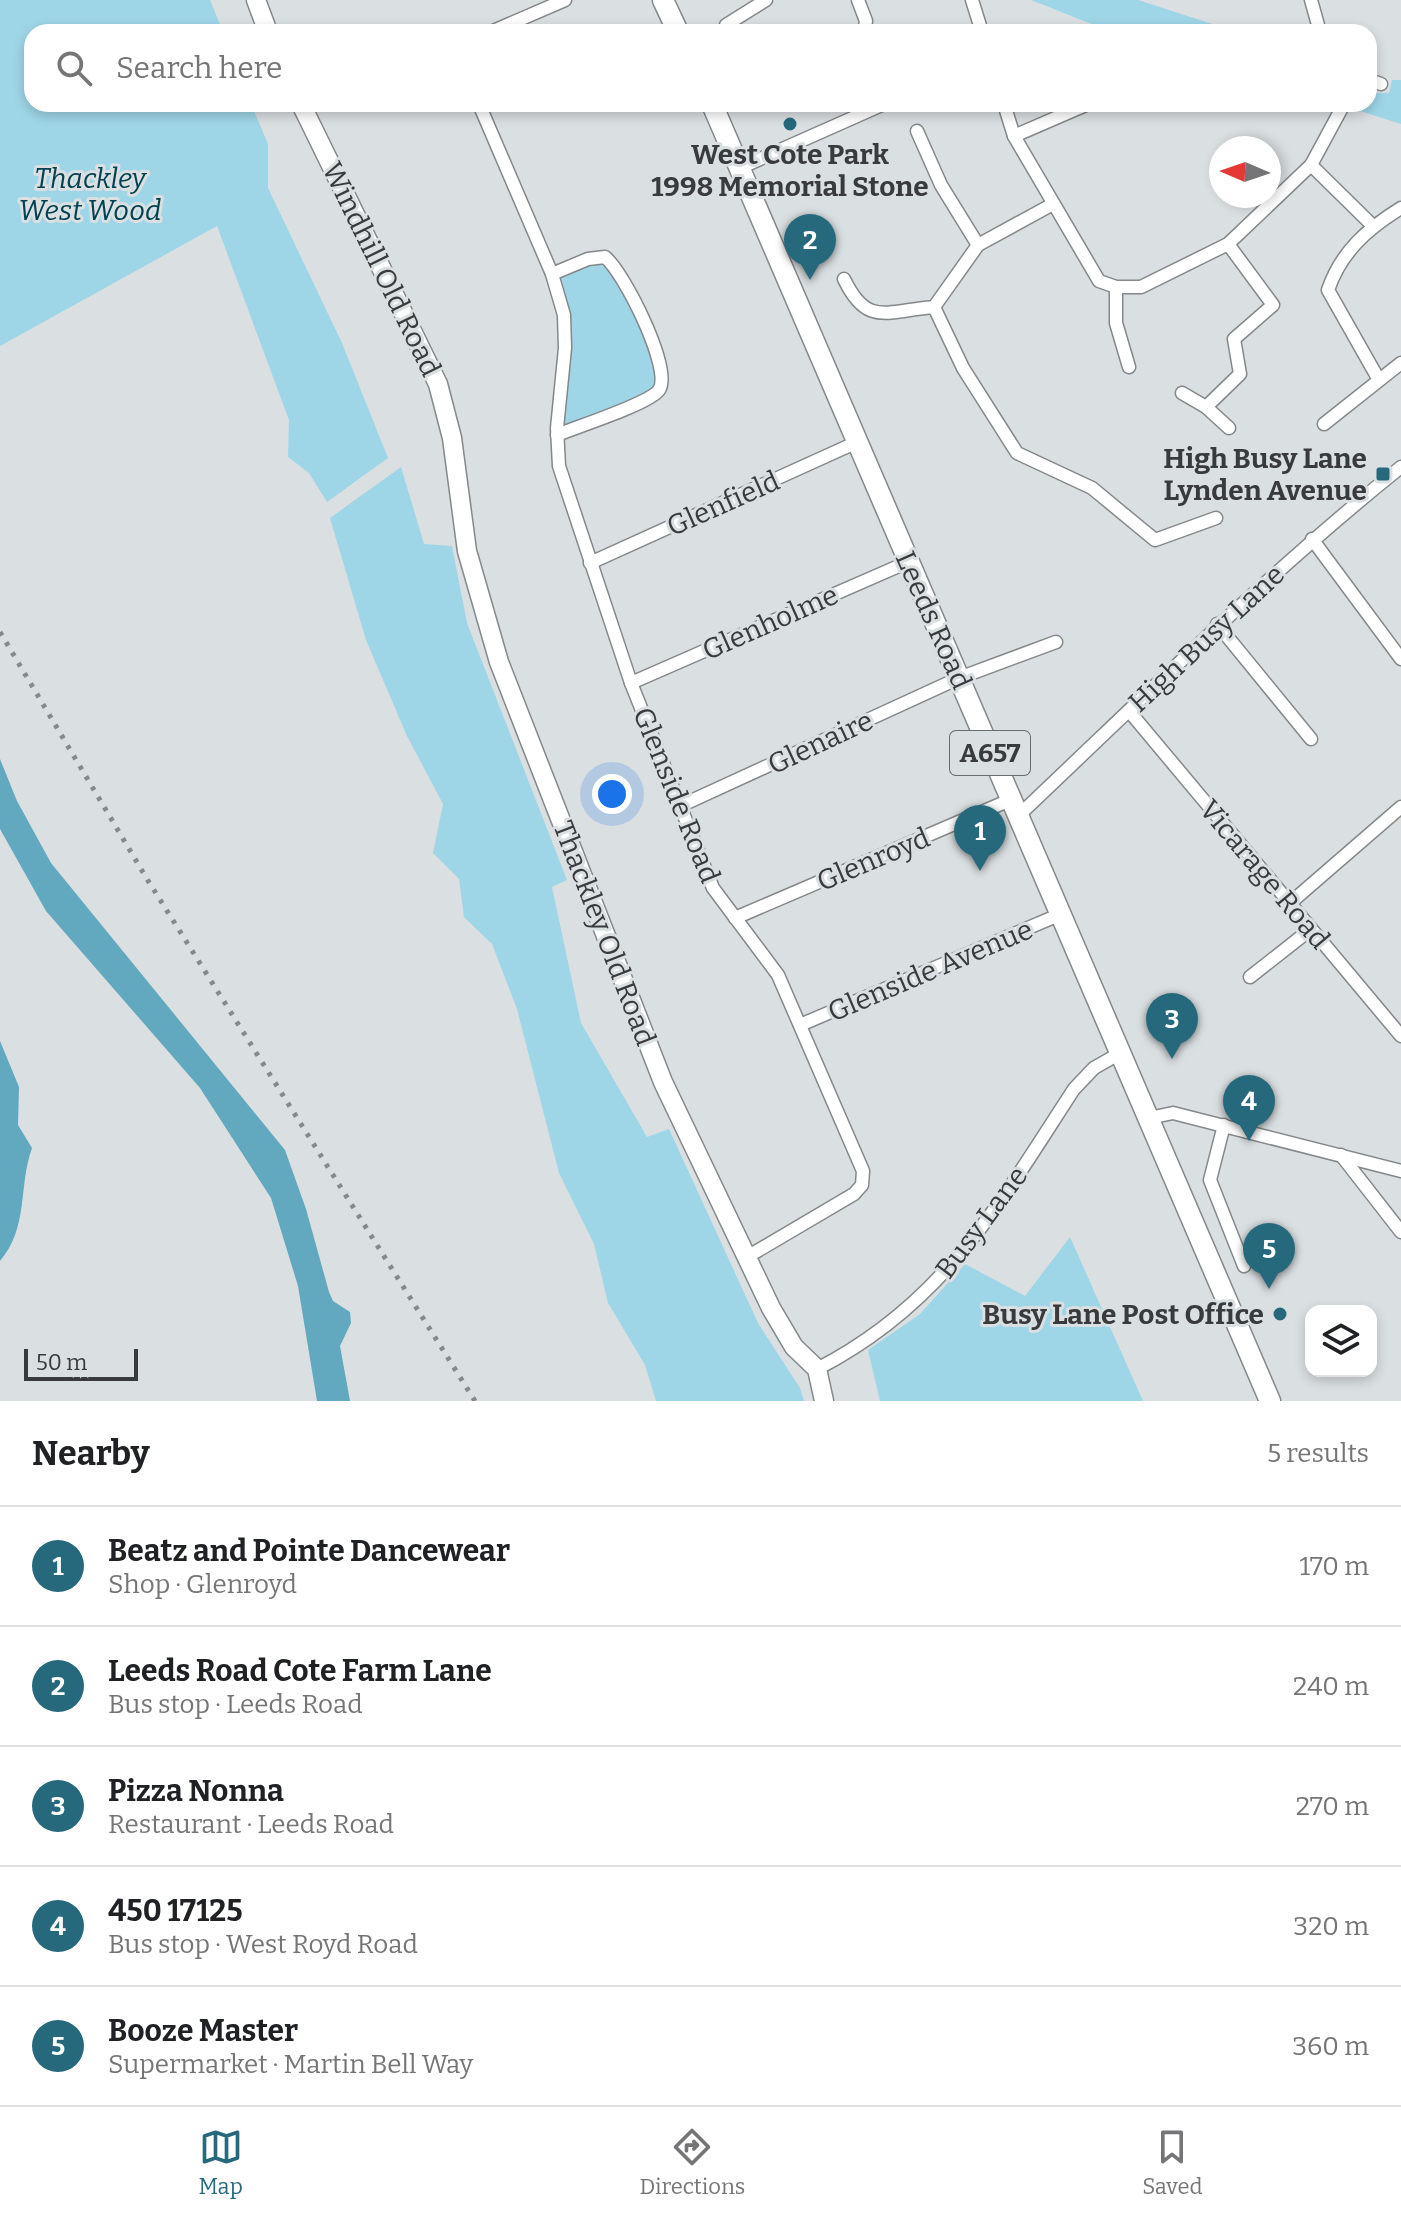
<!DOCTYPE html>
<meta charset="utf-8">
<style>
body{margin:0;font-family:Bitter,serif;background:#f2f2f2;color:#202124}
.controls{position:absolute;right:24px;bottom:24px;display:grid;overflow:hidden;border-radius:16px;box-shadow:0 4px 12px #0003}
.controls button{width:72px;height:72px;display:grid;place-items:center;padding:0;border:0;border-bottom:2px solid #e0e0e0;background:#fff;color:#202124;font:40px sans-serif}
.compass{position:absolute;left:1209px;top:136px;width:72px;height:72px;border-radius:50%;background:#fff;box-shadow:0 4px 12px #0003;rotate:272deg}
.scale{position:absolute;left:24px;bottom:20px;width:114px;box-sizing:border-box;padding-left:8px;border:4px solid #383a3b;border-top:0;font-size:22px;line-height:28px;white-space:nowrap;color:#383a3b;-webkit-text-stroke:6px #dadfe1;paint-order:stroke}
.you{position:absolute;left:612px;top:794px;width:28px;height:28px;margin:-20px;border:6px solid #fff;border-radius:50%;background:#1a73e8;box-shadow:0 0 0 12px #1a73e833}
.badge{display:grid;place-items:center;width:52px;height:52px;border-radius:50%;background:#27697c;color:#fff;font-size:26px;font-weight:700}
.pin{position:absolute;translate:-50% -66px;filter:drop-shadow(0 2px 4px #0008)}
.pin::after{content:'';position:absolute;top:42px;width:28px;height:24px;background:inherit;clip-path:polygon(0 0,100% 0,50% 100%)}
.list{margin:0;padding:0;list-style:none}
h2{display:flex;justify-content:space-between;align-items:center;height:104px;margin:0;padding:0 32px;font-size:34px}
h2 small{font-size:26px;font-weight:400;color:#757577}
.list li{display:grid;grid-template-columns:52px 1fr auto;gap:24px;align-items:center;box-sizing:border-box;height:120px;padding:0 32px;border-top:2px solid #e0e0e0}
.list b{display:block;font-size:30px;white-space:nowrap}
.list p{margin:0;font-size:26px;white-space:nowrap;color:#757577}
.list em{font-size:26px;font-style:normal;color:#757577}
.icon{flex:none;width:44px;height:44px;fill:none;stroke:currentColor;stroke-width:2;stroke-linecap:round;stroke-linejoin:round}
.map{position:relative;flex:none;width:1401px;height:1401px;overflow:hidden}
.search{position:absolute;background:#fff;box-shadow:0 4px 12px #0003;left:24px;right:24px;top:24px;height:88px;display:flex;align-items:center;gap:20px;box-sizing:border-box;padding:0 28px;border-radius:24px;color:#757577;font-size:30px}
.sheet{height:704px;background:#fff}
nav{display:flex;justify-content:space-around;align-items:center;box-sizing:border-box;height:112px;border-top:2px solid #e0e0e0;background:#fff;font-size:22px;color:#757577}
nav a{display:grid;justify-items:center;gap:4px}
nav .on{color:#27697c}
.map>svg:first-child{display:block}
.green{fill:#9ed6e8}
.water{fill:#62a8bf}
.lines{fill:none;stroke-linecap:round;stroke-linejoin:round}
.street-casing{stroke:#84888a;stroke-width:15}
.secondary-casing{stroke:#84888a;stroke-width:21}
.primary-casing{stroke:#84888a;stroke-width:23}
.street{stroke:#fff;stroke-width:12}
.secondary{stroke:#fff;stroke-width:18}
.primary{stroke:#fff;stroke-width:20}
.rail{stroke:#86898b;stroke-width:5;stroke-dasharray:4 8;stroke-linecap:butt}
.poi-dot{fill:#27697c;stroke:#dadfe1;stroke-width:3}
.labels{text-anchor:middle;stroke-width:6;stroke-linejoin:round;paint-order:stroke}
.shield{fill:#dadfe1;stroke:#696c6d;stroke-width:2}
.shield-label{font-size:26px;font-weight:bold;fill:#383a3b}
.poi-label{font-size:28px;font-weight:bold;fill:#383a3b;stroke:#dadfe1;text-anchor:end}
.park-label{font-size:28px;font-style:italic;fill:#004252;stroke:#dadfe1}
.street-label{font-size:28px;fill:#383a3b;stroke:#dadfe1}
</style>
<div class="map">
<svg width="1401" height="1401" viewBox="0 0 1401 1401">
<rect width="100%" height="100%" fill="#dadfe1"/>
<g class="green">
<polygon points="0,0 210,0 223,32 32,32 32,104 251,104 268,144 268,188 342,343 388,458 327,502 309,473 288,457 289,420 217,226 0,346"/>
<polygon points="1031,0 1138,0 1237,32 1129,32 1099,27"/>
<polygon points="1392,80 1401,80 1401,124 1354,109 1358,104 1369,104 1369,93 1389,93"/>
<polygon points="588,259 614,264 661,366 658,393 557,435 565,348 552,274"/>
<polygon points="401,467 424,544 452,546 467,623 567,880 552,887 581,1023 647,1137 669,1129 758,1323 800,1388 804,1401 656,1401 645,1365 608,1303 594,1244 559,1173 517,1009 492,944 464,917 459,879 433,853 443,804 407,736 366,640 330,518"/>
<polygon points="1070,1237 1143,1401 880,1401 868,1350 920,1314 965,1264 1025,1296"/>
</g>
<g class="water">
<polygon points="0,759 17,801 51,863 285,1150 306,1209 329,1292 333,1301 350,1312 351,1323 340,1346 350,1401 317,1401 298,1286 271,1198 200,1088 46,911 0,829"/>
<path d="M0,1041L19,1087L18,1125L32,1148C18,1187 29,1227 0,1261Z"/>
</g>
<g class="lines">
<defs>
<g id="street">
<polyline points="858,0 866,21 864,32"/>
<polyline points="972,0 982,32"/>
<polyline points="1311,0 1320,32"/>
<polyline points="726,25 766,0"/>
<polyline points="491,32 565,0"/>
<polyline points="1369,80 1381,84"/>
<polyline points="479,104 552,274 564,315 565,348 557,428 559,466 631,683 713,888 778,975 863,1171 862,1185 854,1194 747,1257"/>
<polyline points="1004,104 1014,136 1099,281 1116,287 1116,323 1129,367"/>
<polyline points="917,131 941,185 978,245"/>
<polyline points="1014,136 1088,104"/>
<polyline points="1311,165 1373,226"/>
<polyline points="742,167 884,104"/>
<path d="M552,274L588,259L605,257C624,272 673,370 659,390C649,404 576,427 557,435"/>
<path d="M844,279C867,327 886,311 934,307L978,245L1053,204"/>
<polyline points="1116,287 1141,287 1228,244 1311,165 1344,104"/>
<polyline points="934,307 963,368 1017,453 1092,488 1155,540 1216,518"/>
<path d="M1379,380L1328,290C1341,252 1367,229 1401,208"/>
<polyline points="1182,393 1206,407 1229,428"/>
<polyline points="1206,407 1240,374 1234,339 1273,305 1228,244"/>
<polyline points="1324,424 1401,363"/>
<polyline points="1312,539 1401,659"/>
<polyline points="590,563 855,443"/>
<polyline points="1217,624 1311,739"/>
<polyline points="631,683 908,562"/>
<polyline points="1129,711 1401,1036"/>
<polyline points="680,806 959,678 1056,642"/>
<path d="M1017,817C1143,698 1265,576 1401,467"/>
<polyline points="1289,904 1401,807"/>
<polyline points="735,918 1010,800"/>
<polyline points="1250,977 1311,929"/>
<polyline points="800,1025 1061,914"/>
<polyline points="1149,1118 1173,1113 1401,1171"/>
<polyline points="1224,1125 1210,1180 1244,1266"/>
<polyline points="1341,1155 1401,1232"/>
<path d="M817,1369C944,1304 999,1204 1074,1089L1094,1068L1122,1052"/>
</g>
<g id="secondary">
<polyline points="256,0 268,32"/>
<polyline points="301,104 438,384 452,438 467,551 499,662 663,1082 771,1308 794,1347 817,1369 824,1401"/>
</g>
<g id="primary">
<polyline points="663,0 678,32"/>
<polyline points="712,104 1270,1401"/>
</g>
</defs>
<use href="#street" class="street-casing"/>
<use href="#secondary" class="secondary-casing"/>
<use href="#primary" class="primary-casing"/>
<use href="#street" class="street"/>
<use href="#secondary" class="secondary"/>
<use href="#primary" class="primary"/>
<polyline class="rail" points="0,632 147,879 475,1401"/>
</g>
<g class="poi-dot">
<circle cx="790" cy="124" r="8"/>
<rect x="1375" y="466" width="16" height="16" rx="4"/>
<circle cx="1280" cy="1314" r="8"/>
</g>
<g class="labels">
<rect class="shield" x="950" y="731" width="80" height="44" rx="6"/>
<g class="shield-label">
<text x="990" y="762">A657</text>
</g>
<g class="poi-label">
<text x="790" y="164" text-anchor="middle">West Cote Park<tspan x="790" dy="32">1998 Memorial Stone</tspan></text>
<text x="1367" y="468">High Busy Lane<tspan x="1367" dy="32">Lynden Avenue</tspan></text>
<text x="1264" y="1324">Busy Lane Post Office</text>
</g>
<g class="park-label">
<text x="90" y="188">Thackley<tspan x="90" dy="32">West Wood</tspan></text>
</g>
<g class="street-label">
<text transform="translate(382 269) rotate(64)" y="10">Windhill Old Road</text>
<text transform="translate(723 503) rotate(-24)" y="10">Glenfield</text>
<text transform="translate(934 620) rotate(66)" y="10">Leeds Road</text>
<text transform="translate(770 622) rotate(-24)" y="10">Glenholme</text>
<text transform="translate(1206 638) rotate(-43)" y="10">High Busy Lane</text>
<text transform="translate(820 742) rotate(-25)" y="10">Glenaire</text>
<text transform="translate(677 795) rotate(68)" y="10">Glenside Road</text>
<text transform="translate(873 859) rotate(-23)" y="10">Glenroyd</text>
<text transform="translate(1265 874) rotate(50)" y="10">Vicarage Road</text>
<text transform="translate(605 933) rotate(69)" y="10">Thackley Old Road</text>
<text transform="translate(930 970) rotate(-23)" y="10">Glenside Avenue</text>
<text transform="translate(981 1222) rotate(-53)" y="10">Busy Lane</text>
</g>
</g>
</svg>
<div class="controls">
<button><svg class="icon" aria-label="layers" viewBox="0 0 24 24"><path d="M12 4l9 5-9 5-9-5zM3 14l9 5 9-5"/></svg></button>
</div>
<svg class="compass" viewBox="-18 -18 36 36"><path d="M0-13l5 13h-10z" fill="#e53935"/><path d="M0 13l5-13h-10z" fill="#757577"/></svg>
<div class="scale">50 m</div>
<div class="you"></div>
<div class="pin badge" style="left:980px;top:871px">1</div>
<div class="pin badge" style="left:810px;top:280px">2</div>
<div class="pin badge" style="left:1172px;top:1059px">3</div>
<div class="pin badge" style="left:1249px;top:1141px">4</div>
<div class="pin badge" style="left:1269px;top:1289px">5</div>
<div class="search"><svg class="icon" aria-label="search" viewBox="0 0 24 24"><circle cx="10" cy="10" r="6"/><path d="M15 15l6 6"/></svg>Search here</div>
</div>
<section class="sheet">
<h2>Nearby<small>5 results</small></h2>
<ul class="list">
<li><span class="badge">1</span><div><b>Beatz and Pointe Dancewear</b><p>Shop · Glenroyd</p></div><em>170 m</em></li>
<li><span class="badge">2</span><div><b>Leeds Road Cote Farm Lane</b><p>Bus stop · Leeds Road</p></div><em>240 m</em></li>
<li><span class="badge">3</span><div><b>Pizza Nonna</b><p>Restaurant · Leeds Road</p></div><em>270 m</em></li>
<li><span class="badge">4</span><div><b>450 17125</b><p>Bus stop · West Royd Road</p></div><em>320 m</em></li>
<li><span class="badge">5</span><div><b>Booze Master</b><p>Supermarket · Martin Bell Way</p></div><em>360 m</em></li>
</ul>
</section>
<nav>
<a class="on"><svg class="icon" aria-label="map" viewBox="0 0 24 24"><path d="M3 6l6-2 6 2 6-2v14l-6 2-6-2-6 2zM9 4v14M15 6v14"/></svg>Map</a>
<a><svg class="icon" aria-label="directions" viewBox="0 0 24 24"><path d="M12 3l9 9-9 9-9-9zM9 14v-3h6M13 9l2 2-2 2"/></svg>Directions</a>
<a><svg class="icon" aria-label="saved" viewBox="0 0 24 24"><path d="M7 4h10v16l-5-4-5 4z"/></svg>Saved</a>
</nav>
